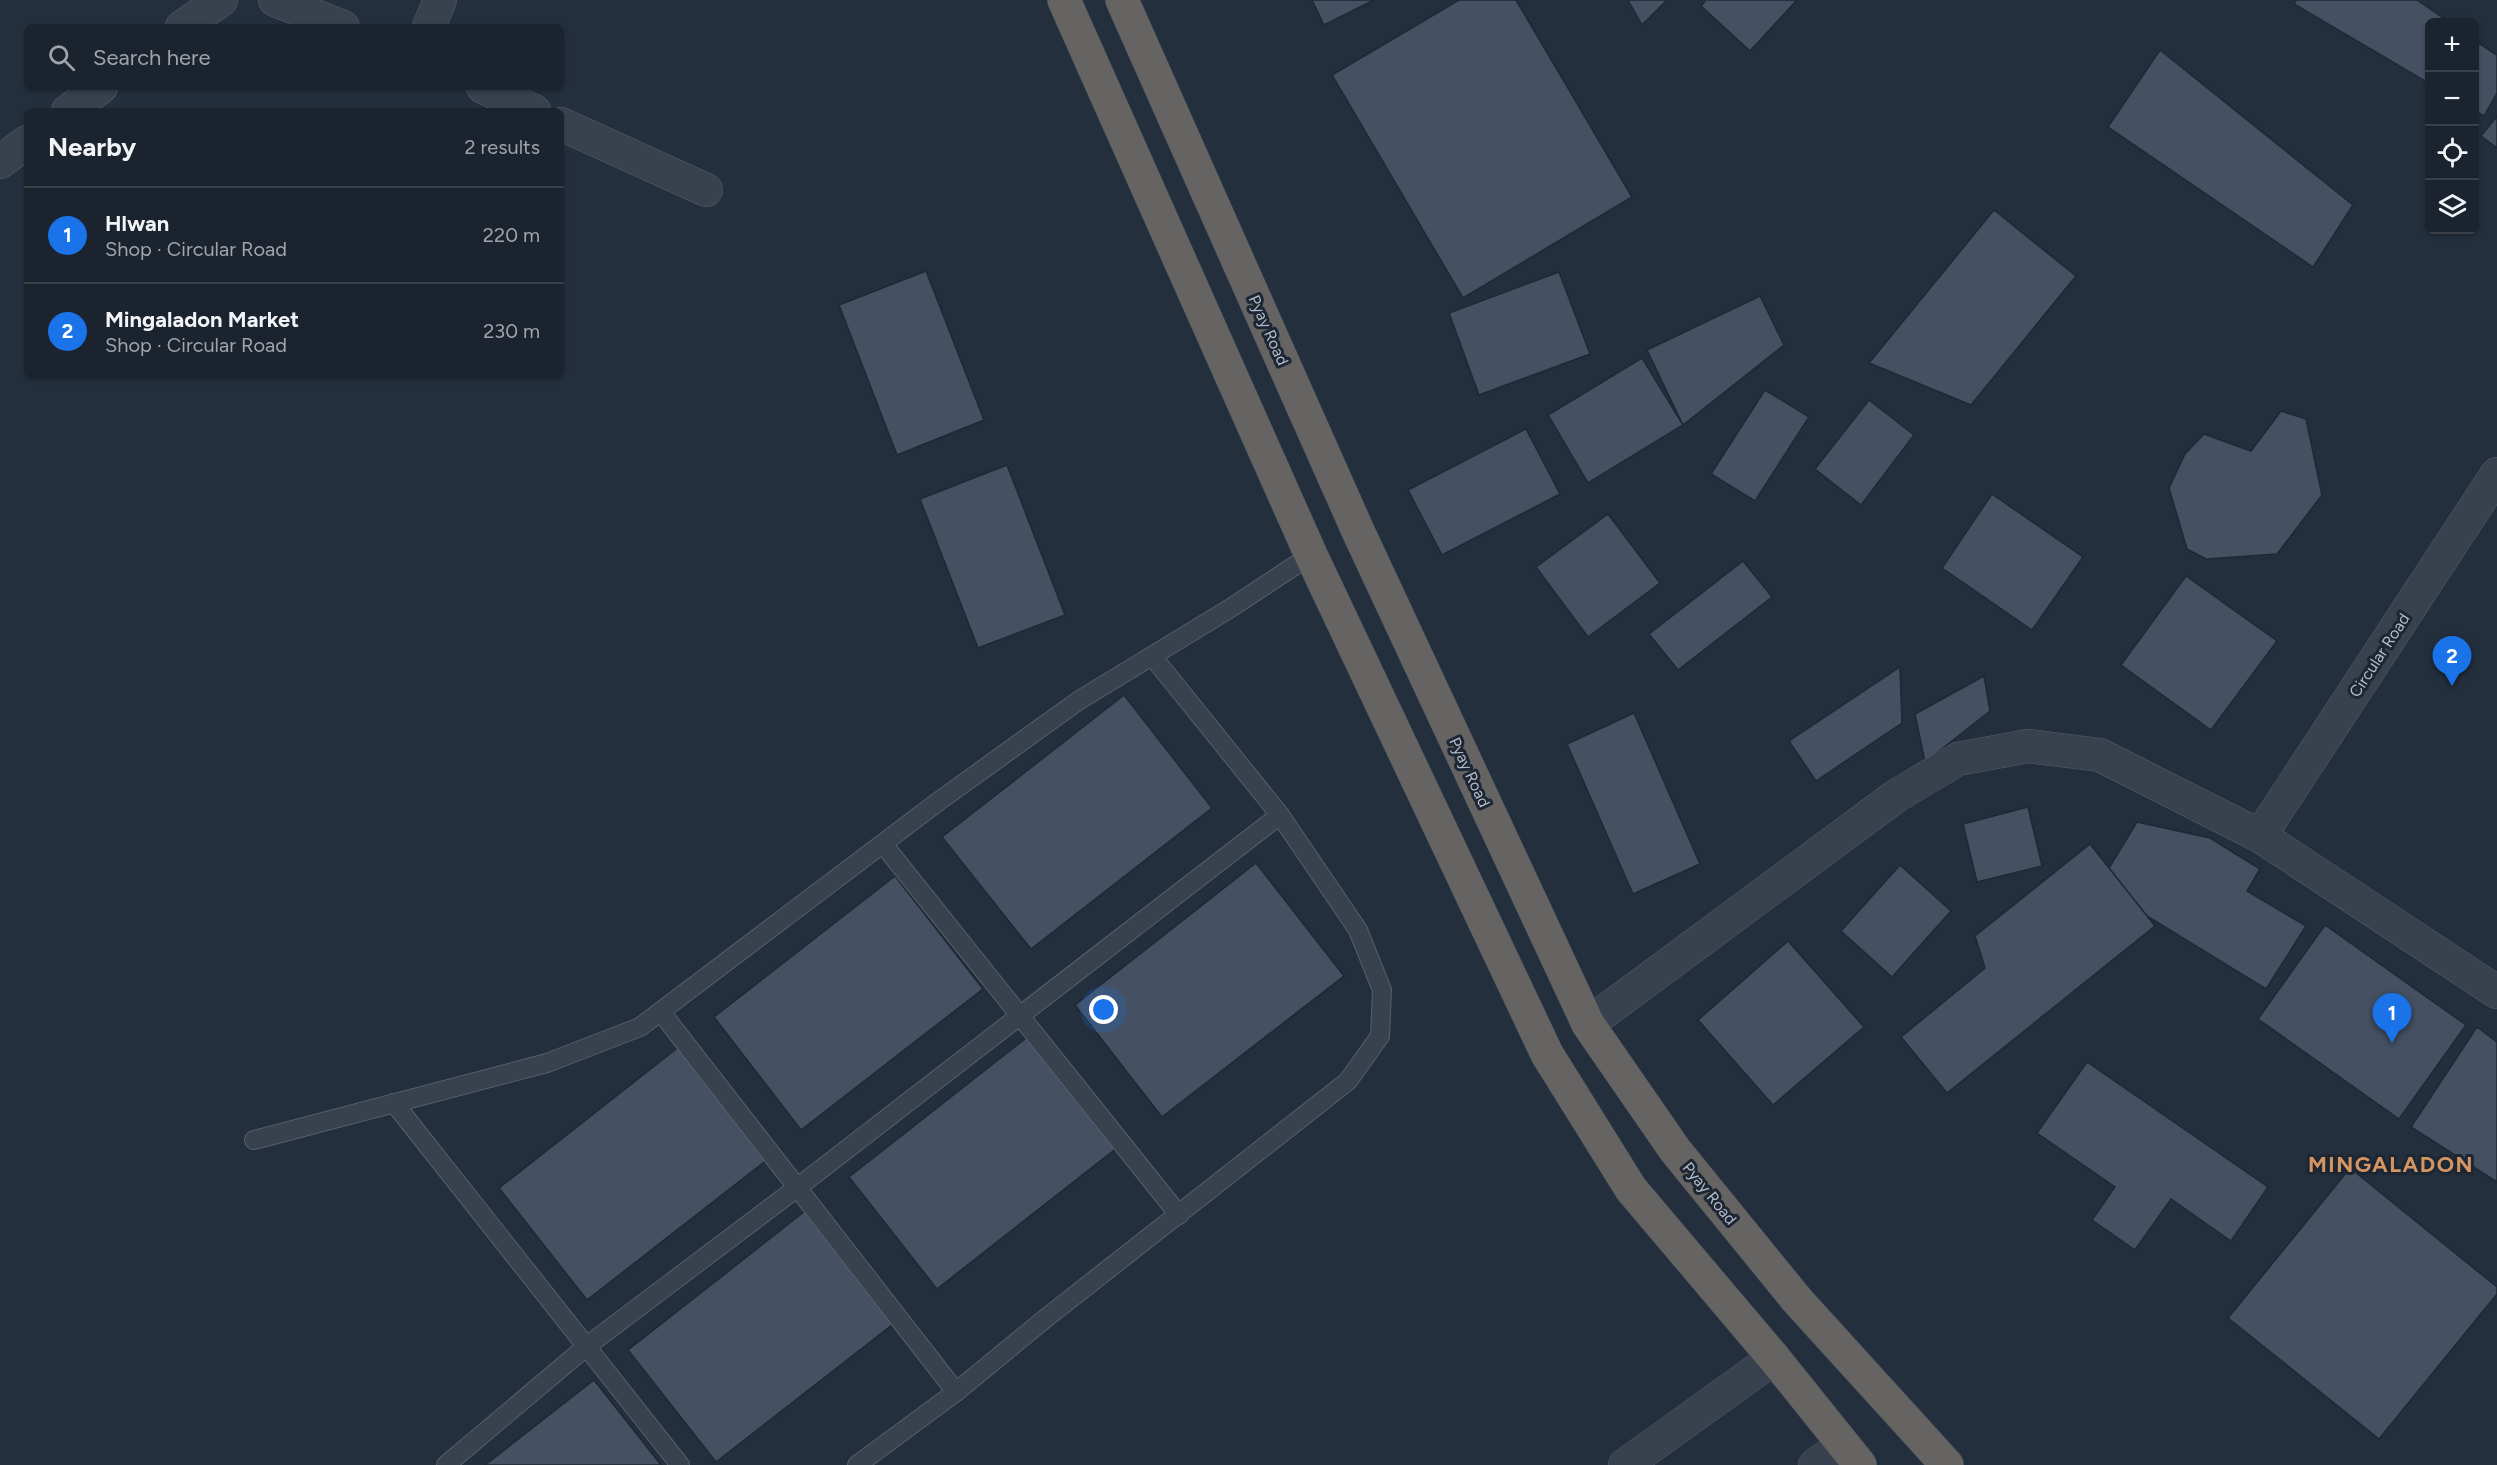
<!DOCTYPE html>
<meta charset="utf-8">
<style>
body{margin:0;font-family:Figtree,sans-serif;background:#242b36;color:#f1f3f6}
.controls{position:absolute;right:18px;top:18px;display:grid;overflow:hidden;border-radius:9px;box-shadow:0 2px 4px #0004}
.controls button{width:54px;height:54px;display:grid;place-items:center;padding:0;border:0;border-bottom:2px solid #39404a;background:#1b232e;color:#f1f3f6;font:30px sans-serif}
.you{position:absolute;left:1104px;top:1010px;width:21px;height:21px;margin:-15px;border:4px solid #fff;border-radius:50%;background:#1a73e8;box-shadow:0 0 0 9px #1a73e833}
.badge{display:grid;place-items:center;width:39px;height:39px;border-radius:50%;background:#1a73e8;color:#fff;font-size:20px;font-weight:700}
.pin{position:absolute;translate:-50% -50px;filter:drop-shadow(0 2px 3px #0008)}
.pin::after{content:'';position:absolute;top:32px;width:21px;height:18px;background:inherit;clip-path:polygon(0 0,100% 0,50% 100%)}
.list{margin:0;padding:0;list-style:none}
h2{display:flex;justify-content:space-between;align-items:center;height:78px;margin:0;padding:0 24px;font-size:26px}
h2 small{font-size:20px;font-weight:400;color:#a0a4aa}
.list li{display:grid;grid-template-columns:39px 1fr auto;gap:18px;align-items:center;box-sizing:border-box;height:96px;padding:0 24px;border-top:2px solid #39404a}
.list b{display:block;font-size:22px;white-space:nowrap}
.list p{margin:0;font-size:20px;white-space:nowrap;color:#a0a4aa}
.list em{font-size:20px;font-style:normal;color:#a0a4aa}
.icon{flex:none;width:33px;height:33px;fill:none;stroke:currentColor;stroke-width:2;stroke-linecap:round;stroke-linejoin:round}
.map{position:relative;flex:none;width:2497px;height:1465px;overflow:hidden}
.search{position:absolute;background:#1b232e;box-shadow:0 2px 4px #0004;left:24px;top:24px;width:540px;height:66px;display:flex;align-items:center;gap:15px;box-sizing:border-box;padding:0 21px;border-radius:9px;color:#a0a4aa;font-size:22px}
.panel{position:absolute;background:#1b232e;box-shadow:0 2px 4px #0004;left:24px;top:108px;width:540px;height:270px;border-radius:9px}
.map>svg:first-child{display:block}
.building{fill:#455162;stroke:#1f2835;stroke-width:1.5}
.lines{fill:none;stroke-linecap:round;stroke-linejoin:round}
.service-casing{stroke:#565f6c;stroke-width:20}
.minor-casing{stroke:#565f6c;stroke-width:34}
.trunk-casing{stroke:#434c59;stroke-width:34}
.service{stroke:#38414e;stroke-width:18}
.minor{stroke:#38414e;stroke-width:33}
.trunk{stroke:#656462;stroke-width:33}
.labels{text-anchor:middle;stroke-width:6;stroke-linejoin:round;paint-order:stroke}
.street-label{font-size:16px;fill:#b4bcc9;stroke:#1d2633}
.district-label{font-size:22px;font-weight:bold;letter-spacing:1.5px;fill:#d59563;stroke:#1d2633}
</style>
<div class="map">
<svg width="2497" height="1465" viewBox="0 0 2497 1465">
<rect width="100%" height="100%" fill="#242f3e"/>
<g class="building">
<polygon points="1312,0 1374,0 1324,25"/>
<polygon points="1459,0 1516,0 1632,197 1463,298 1332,75"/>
<polygon points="1628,0 1667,0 1642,25"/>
<polygon points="1706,0 1797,0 1750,51 1701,6"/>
<polygon points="2296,0 2417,0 2449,22 2430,22 2430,84 2294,4"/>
<polygon points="2474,40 2497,55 2497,93 2484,116 2474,110"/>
<polygon points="2160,50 2353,205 2313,267 2108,127"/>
<polygon points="2497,116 2497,148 2481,136"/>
<polygon points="1994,210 2076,276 1971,405 1869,363"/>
<polygon points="926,271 984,420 897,455 839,305"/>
<polygon points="1559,272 1590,354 1479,395 1449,313"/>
<polygon points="1760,296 1784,345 1683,425 1647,350"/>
<polygon points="1642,358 1683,425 1588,483 1548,415"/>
<polygon points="1765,390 1809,417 1755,501 1711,474"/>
<polygon points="1869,400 1914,435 1861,505 1815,469"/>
<polygon points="2281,411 2306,419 2322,495 2277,554 2206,559 2187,549 2169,488 2185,454 2204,434 2251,451"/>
<polygon points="1526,429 1560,494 1442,555 1408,490"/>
<polygon points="1007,465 1065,615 978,648 920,499"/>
<polygon points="1992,494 2083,557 2032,630 1942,568"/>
<polygon points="1608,514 1660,583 1588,637 1536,567"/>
<polygon points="1743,561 1772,597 1678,670 1649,634"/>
<polygon points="2186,576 2277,641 2211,730 2121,665"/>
<polygon points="1900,667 1902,723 1816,781 1789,741"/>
<polygon points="1984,676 1990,711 1925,762 1915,714"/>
<polygon points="1124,695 1212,808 1031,949 942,837"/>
<polygon points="1634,713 1700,864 1633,894 1567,744"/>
<polygon points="2028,807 2042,866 1977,882 1963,824"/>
<polygon points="2137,822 2210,838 2260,869 2247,891 2306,926 2266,989 2098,886"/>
<polygon points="2090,844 2155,926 1947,1093 1901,1037 1985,968 1975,936"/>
<polygon points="1256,863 1344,976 1162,1117 1075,1005"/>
<polygon points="1900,865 1951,911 1892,977 1841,931"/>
<polygon points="895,876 983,989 801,1130 714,1017"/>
<polygon points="2325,925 2466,1025 2399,1119 2258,1019"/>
<polygon points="1788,941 1864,1027 1773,1105 1698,1020"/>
<polygon points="2477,1027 2497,1042 2497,1182 2411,1127"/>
<polygon points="1030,1035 1118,1147 937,1289 849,1177"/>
<polygon points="680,1046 768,1159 587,1300 499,1188"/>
<polygon points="2087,1062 2268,1187 2231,1241 2171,1199 2135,1250 2092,1220 2115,1187 2037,1133"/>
<polygon points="2350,1168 2497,1287 2497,1294 2379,1439 2228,1318"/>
<polygon points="809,1208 897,1321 716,1462 628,1350"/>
<polygon points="594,1380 661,1465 485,1465"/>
</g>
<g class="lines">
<defs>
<g id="service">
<polyline points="883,844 1179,1215"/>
<polyline points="661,1012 956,1392"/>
<polyline points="394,1103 680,1465"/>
<polyline points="254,1140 547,1063 640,1027 939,801 1078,701 1229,609 1311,555"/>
<polyline points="446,1465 587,1346 798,1187 1280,815"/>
<polyline points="857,1465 956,1392 1046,1318 1348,1081 1380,1036 1382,990 1358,930 1280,815 1152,656"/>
</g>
<g id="minor">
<polyline points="275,0 343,27"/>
<polyline points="182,27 221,0"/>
<polyline points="429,27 440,0"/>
<polyline points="483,87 534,111"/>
<polyline points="68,111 101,87"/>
<polyline points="561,124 706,190"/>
<polyline points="0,162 27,142"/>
<polyline points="2260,836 2497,474"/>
<polyline points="1588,1024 1896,796 1958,759 2028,746 2100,755 2260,836 2497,992"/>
<polyline points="1625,1465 1774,1358"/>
<polyline points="1815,1465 1843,1445"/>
</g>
<g id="trunk">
<polyline points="1064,0 1311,555 1547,1054 1631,1189 1774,1358 1860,1465"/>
<polyline points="1122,0 1358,531 1588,1024 1675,1150 1797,1300 1947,1465"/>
</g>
</defs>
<use href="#service" class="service-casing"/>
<use href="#minor" class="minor-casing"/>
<use href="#trunk" class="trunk-casing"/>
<use href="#service" class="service"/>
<use href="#minor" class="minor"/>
<use href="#trunk" class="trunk"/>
</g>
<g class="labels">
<g class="street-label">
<text transform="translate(1269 330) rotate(66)" y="6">Pyay Road</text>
<text transform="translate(2379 655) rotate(-57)" y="6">Circular Road</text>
<text transform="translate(1470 772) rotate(65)" y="6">Pyay Road</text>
<text transform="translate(1710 1193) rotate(51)" y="6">Pyay Road</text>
</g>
<g class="district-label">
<text x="2391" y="1172">MINGALADON</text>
</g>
</g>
</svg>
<div class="controls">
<button>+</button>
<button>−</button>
<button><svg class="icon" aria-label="locate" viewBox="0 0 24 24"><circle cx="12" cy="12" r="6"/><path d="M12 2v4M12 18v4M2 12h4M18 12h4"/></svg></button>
<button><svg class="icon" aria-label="layers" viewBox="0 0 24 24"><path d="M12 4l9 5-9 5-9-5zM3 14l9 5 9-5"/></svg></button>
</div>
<div class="you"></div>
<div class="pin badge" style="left:2392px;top:1043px">1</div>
<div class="pin badge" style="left:2452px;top:686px">2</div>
<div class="search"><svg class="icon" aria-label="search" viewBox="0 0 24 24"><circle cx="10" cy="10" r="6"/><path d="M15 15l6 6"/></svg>Search here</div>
<section class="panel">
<h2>Nearby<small>2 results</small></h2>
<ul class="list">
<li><span class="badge">1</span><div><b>Hlwan</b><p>Shop · Circular Road</p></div><em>220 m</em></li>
<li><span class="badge">2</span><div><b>Mingaladon Market</b><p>Shop · Circular Road</p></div><em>230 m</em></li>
</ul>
</section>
</div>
